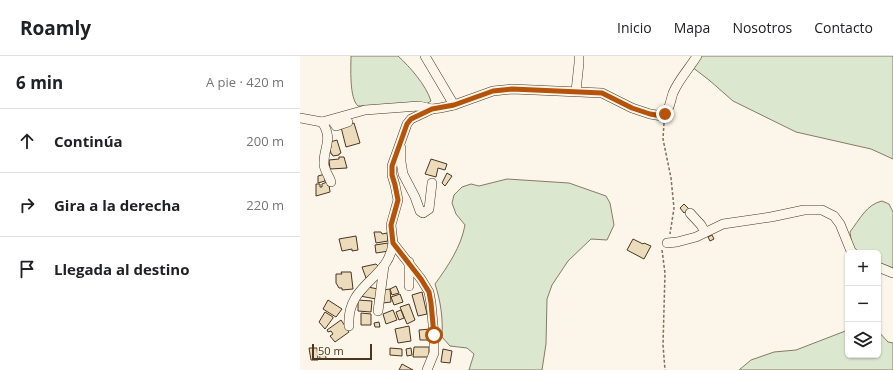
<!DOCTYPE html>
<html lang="es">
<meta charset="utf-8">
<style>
body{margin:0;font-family:"Open Sans",sans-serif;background:#f6f6f6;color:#202124}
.controls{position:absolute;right:12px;bottom:12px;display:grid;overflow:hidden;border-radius:6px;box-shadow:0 1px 3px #0004}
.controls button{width:36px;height:36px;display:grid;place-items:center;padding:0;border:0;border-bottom:1px solid #e0e0e0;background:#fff;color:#202124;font:20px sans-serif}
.scale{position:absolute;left:12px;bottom:10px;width:60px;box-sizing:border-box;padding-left:4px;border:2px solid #4a3520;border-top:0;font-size:11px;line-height:14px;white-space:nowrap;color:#4a3520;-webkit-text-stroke:3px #fbf6e9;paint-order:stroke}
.stop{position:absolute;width:12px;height:12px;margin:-9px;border:3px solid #b45309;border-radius:50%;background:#fff}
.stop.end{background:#b45309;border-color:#fff;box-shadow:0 1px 4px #0008}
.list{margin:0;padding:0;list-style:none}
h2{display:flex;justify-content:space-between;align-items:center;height:52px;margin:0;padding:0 16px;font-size:17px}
h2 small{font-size:13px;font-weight:400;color:#757577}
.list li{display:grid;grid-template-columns:26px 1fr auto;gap:12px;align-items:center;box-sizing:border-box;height:64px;padding:0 16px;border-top:1px solid #e0e0e0}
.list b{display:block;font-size:15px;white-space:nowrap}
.list em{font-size:13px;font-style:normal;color:#757577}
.icon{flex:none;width:22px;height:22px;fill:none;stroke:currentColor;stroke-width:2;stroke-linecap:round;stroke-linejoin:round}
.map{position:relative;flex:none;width:593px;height:314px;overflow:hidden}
header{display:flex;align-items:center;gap:24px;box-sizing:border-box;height:56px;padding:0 20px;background:#fff;border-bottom:1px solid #e0e0e0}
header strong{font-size:19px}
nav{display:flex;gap:22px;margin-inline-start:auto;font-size:14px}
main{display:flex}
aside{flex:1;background:#fff}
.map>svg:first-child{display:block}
.green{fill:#dce7d0;stroke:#887966}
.building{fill:#ecdcbc;stroke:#4a3520}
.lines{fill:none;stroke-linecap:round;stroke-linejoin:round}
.minor-casing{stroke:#4a3520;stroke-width:10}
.path{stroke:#7f6f5c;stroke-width:1.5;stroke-dasharray:3 2;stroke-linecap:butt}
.minor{stroke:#fbf6e9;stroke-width:9}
.route{stroke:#b45309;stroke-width:5}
</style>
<header>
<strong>Roamly</strong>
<nav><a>Inicio</a><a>Mapa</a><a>Nosotros</a><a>Contacto</a></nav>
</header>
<main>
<aside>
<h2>6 min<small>A pie · 420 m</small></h2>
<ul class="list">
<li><svg class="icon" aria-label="ahead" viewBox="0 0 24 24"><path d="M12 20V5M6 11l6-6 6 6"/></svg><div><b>Continúa</b></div><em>200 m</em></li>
<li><svg class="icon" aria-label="right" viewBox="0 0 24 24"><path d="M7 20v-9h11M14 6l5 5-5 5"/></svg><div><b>Gira a la derecha</b></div><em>220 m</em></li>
<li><svg class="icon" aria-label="arrive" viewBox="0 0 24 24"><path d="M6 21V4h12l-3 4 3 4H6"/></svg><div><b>Llegada al destino</b></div></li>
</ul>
</aside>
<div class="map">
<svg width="593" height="314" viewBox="0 0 593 314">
<rect width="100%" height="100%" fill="#fbf6e9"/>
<g class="green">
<path d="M51,0H98C110,11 126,29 131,45L126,48L58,50C49,42 51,11 51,0Z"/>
<polygon points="399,0 593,0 593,103 571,93 496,76 433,45 409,24 392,11"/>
<path d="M207,123L269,127L306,140L310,147L314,169L307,184L291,183L268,205L252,229L247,243L246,288L242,314H169L174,298L167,292L150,290L142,281C143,263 141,246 135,228C148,210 161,191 165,169L156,158L152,147L154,139L162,131L171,128L179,130Z"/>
<path d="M582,145L589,148L593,156V218L578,211V197H559L552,190L550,176C559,164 567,148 582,145Z"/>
<polygon points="548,274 548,299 578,299 578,275 588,286 593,287 593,314 439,314 451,304 474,296 496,294"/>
</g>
<g class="building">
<polygon points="54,67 60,87 46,91 41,71"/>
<polygon points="37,84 41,97 39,98 39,99 33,100 32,98 31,98 30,92 31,92 30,86"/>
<polygon points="39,101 44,101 47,112 30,113 29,104 39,103"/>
<polygon points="131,103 147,108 145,114 138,112 136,121 125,118"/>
<polygon points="147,117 152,120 145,130 142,127"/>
<polygon points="25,118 25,125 18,127 18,120"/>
<polygon points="27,126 28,130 29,129 30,136 16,140 16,128 20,128 20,131 22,131 22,128"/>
<polygon points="384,148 389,153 384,157 380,152"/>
<polygon points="74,176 81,176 82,178 87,177 88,185 76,187"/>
<polygon points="412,179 414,183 410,185 408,181"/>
<polygon points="56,180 58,194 52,195 52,193 42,195 39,183"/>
<polygon points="333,183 343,188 344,187 351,190 344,203 327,194"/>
<polygon points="88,187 89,195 76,197 75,189"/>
<polygon points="76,208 80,212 66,222 62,211"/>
<polygon points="41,216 51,216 53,233 42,234 42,232 39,232 36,227 36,218 42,218"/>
<polygon points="96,230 99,237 92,239 90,233"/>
<polygon points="68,231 78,233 76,243 60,240"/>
<polygon points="90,233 91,246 83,247 83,234"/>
<polygon points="122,236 127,258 118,260 112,239"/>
<polygon points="100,238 103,246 94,249 91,241"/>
<polygon points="28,244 42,253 36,261 23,253"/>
<polygon points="58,244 72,245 71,256 58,255"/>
<polygon points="109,248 115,264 107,268 100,251"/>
<polygon points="93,254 97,264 86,268 83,258"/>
<polygon points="101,254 104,262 99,264 96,256"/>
<polygon points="25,256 33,261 33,262 25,273 19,266"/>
<polygon points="61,257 71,258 71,269 61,269"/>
<polygon points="41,264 49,276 35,286 30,280 33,278 31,275 28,276 27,274"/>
<polygon points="79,266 80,271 75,271 74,267"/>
<polygon points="109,270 111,285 98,287 95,273"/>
<polygon points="130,273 130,280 128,280 129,284 120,284 119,274"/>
<polygon points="114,291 129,291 129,301 113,301"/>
<polygon points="9,292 17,292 18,304 11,304"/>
<polygon points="19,292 25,292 26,303 20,303"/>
<polygon points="90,292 102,293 102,300 90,299"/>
<polygon points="111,292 112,299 107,300 106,293"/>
<polygon points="143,293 152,295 150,307 141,306"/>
<polygon points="102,308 113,314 99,314"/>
</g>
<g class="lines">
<defs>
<g id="minor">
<polyline points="125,0 154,49"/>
<polyline points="276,35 279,7 279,0"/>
<path d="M0,62L22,66L65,54L119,50L132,53L140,52L154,49L193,35L212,33L302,37L332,52L350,58L362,60C370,54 370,46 373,37C379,23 389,13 397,0"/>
<polyline points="32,64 36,70 48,66"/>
<path d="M22,66C34,84 23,91 24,109C25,115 29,120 31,126"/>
<polyline points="101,92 101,106 103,118 115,141 120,155 123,157 129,153 132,127"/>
<polyline points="390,157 401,169 405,176"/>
<polyline points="367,187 377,186 396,181 423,168 471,161 504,154 522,154 534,160 540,168 551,195 553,197"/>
<polyline points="109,206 109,230"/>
<polyline points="578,211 593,217"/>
<polyline points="78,255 84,210"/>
<path d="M49,270C46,227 89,224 93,187"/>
<polyline points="127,314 134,297 134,279 131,247 129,236 121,223 93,187 91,169 98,144 95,129 92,119 92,110 107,68 111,63 132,53"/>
</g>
</defs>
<use href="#minor" class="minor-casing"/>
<g class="path">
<polyline points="364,67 363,83 371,122 374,152 370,178"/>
<polyline points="362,194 365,217 363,289 365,314"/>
</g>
<use href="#minor" class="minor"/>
</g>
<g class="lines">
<polyline class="route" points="134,279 131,247 129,236 121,223 93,187 91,169 98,144 95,129 92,119 92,110 107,68 111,63 132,53 154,49 193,35 212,33 302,37 332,52 350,58 362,60 365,58"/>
</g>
</svg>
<div class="controls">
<button>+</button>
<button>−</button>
<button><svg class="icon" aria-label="layers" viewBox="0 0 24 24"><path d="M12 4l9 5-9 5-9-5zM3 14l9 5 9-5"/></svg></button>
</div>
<div class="scale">50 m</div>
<div class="stop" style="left:134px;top:279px"></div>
<div class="stop end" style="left:365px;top:58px"></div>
</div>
</main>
